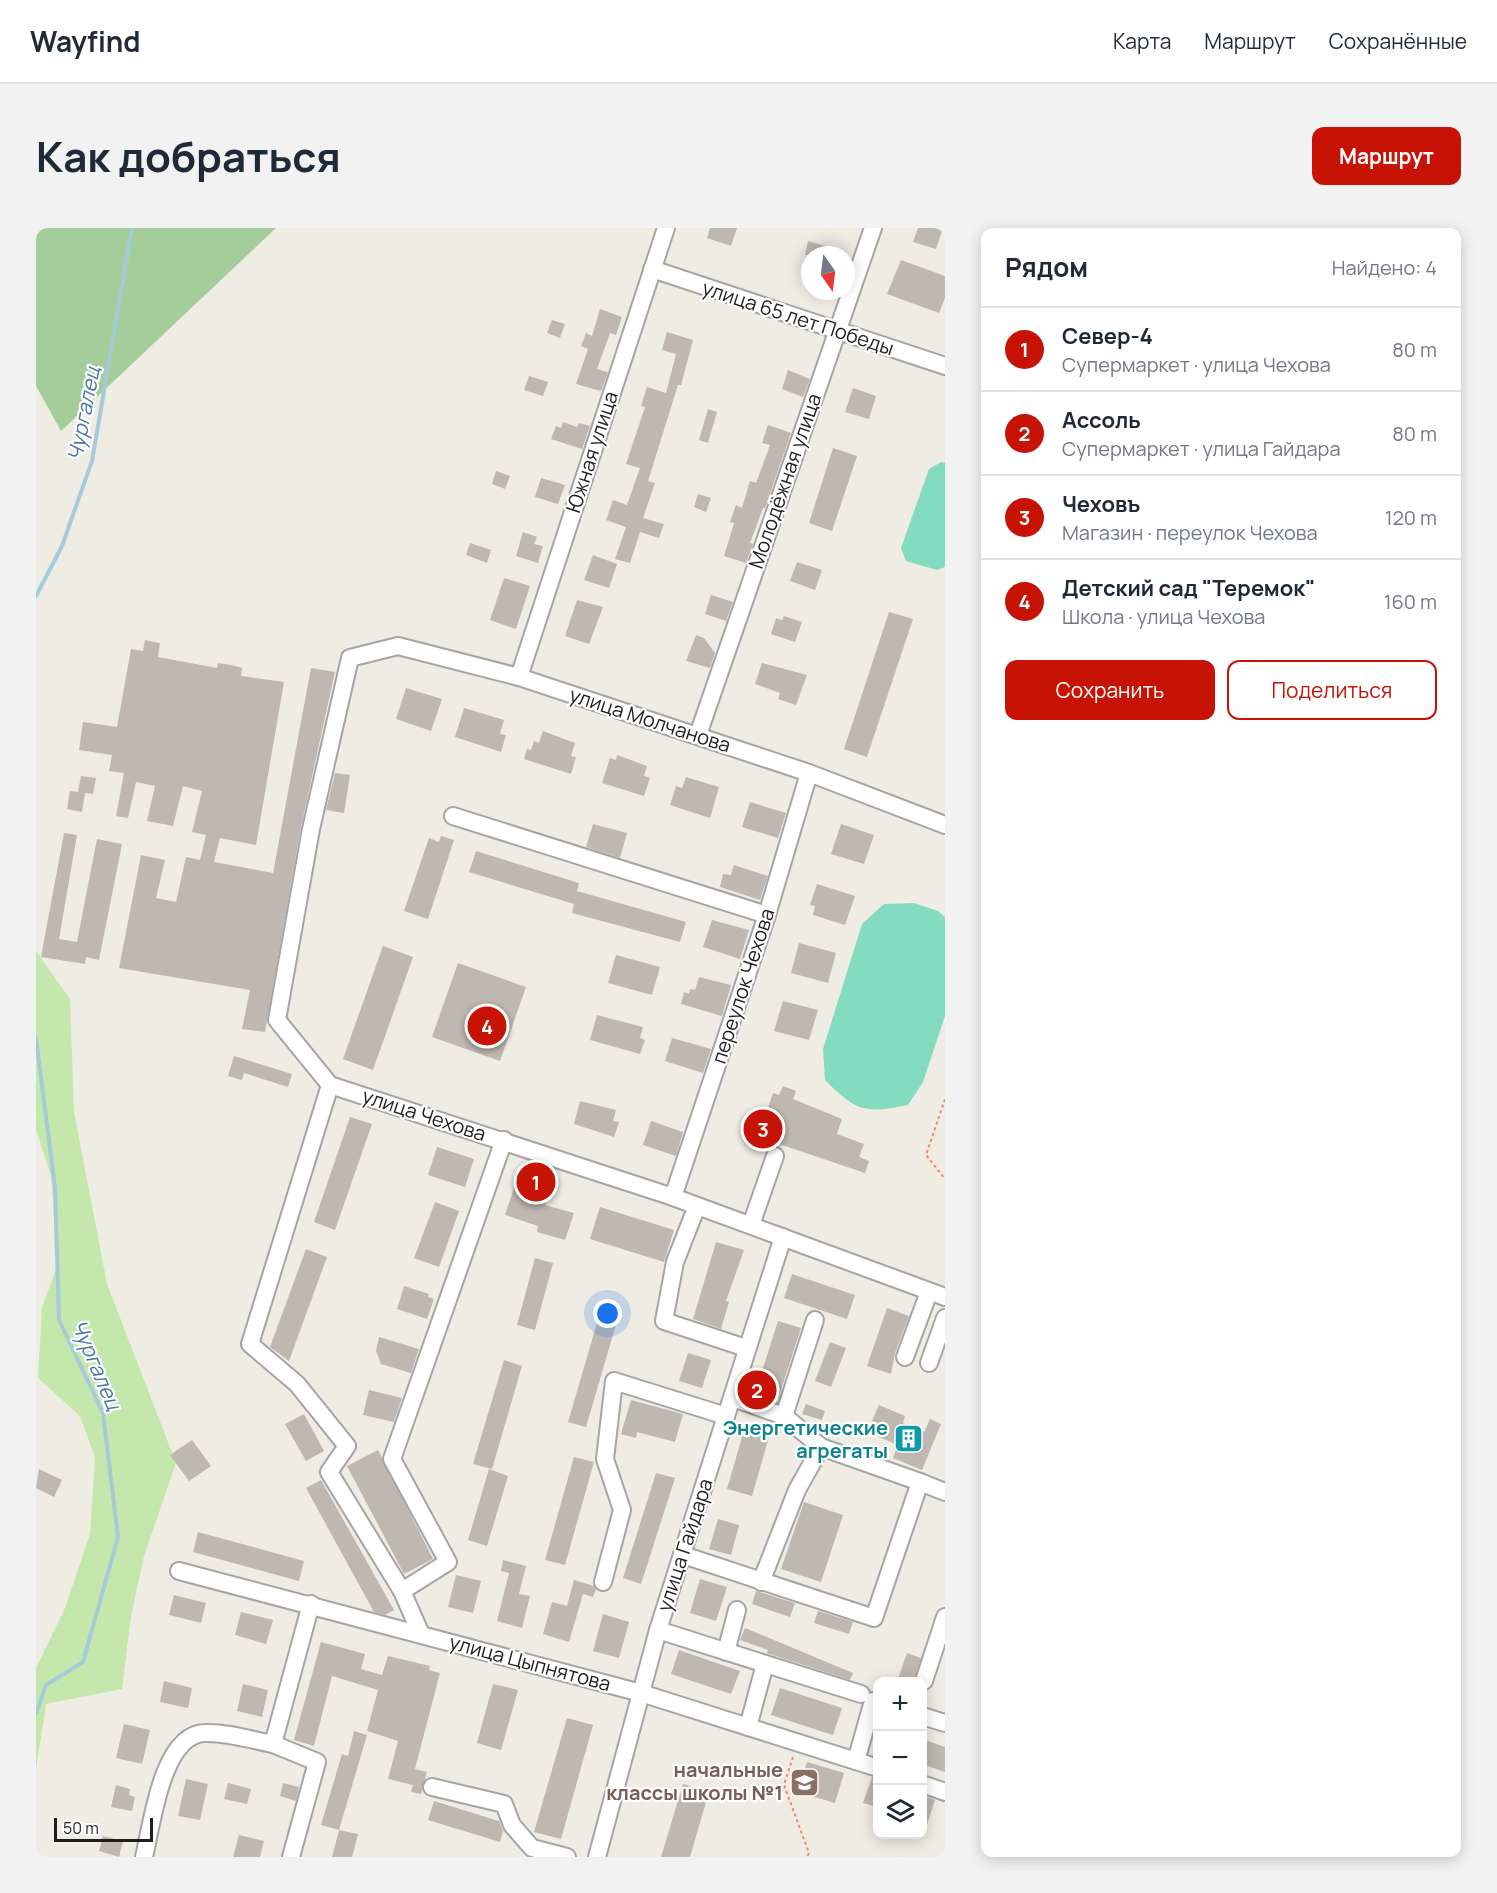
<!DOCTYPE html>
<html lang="ru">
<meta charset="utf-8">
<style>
body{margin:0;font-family:Manrope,sans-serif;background:#f2f2f3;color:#1f2937}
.controls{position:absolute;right:18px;bottom:18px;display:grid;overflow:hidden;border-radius:12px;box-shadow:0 3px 15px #0003}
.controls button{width:54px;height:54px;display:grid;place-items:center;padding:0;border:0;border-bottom:2px solid #e0e1e3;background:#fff;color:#1f2937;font:30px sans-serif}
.compass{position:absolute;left:765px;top:18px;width:54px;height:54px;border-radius:50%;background:#fff;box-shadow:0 3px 15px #0003;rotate:166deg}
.scale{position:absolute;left:18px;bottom:15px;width:99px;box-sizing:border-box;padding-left:6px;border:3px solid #1e1e1e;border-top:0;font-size:16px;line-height:21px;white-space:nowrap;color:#1e1e1e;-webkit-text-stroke:4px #fff;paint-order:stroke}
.you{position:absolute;left:572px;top:1086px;width:21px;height:21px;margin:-15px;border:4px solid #fff;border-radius:50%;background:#1a73e8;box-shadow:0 0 0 9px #1a73e833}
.badge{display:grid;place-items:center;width:39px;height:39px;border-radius:50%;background:#c71305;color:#fff;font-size:20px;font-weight:700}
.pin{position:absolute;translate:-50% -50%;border:3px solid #fff;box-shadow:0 2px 6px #0006}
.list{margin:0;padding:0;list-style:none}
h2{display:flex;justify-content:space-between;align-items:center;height:78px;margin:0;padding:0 24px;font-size:26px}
h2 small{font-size:20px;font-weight:400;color:#747a83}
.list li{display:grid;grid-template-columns:39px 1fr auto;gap:18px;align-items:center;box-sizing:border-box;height:84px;padding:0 24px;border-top:2px solid #e0e1e3}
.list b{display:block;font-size:22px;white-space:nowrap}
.list p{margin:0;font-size:20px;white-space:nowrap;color:#747a83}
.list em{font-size:20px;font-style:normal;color:#747a83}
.actions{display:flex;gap:12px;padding:18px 24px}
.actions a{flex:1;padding:14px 0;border:2px solid #c71305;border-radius:12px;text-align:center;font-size:21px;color:#c71305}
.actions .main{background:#c71305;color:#fff}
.icon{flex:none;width:33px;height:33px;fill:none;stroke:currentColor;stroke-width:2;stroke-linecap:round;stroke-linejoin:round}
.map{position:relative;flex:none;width:909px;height:1629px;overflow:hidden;border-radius:12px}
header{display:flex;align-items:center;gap:36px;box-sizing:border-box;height:84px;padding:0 30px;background:#fff;border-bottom:2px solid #e0e1e3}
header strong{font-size:28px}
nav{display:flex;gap:33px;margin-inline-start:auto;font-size:21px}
.intro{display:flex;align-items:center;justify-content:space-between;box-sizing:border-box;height:144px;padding:0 36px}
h1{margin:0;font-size:42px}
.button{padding:15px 27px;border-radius:12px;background:#c71305;color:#fff;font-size:21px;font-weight:700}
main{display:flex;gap:36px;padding:0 36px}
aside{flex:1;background:#fff;border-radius:12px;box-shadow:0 3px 15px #0003}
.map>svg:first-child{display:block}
.grass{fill:#c4e8ab}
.forest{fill:#a5cd9a}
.pitch{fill:#84dcc0}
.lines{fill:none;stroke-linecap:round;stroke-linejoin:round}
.stream{stroke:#a5cbdb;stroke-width:4}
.building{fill:#bfb8b1}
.minor-casing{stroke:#a5a5a5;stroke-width:20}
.path{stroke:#f6866e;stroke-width:2;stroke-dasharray:3 3;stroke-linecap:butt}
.minor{stroke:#fff;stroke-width:16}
.labels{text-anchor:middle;stroke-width:4.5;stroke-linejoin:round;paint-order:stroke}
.street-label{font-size:20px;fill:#1e1e1e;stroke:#fff}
.culture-label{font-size:20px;font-weight:bold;fill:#0d838f;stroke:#fff;text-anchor:end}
.education-label{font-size:20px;font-weight:bold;fill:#785e54;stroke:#fff;text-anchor:end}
.water-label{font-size:21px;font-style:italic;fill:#4d75ab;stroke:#fff}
</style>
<header>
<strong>Wayfind</strong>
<nav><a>Карта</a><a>Маршрут</a><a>Сохранённые</a></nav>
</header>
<div class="intro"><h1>Как добраться</h1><a class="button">Маршрут</a></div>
<main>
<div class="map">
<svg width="909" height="1629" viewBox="0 0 909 1629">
<rect width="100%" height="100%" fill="#efece4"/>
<polygon class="grass" points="0,723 34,771 38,884 71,1056 140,1235 108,1328 95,1388 86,1461 10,1476 0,1541 0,1440 29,1380 54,1306 59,1229 44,1188 2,1150 6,1079 22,1036 15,948 0,902"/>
<polygon class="forest" points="0,0 240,0 25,203 0,158"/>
<g class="pitch">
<polygon points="905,234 909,235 909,339 901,342 870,333 865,320 893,241"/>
<path d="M878,675L902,683L909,689V788L887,854L872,877C828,886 820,883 789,852L787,821L826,696L848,676Z"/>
</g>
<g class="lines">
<g class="stream">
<polyline points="0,368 26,318 56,233 96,0"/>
<polyline points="0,810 19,960 23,1092 67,1185 82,1309 47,1434 10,1457 0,1486"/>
</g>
</g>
<g class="building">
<polygon points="674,0 701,0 695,18 671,10"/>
<polygon points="882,0 907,0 900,21 877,14"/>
<polygon points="772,13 810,24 809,27 769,27"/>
<polygon points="865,32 909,48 909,70 903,85 851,66"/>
<polygon points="564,81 586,89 580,107 574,105 561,141 572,144 565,163 540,156 552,121 545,118 550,105 556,108"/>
<polygon points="516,92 529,96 524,110 511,105"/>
<polygon points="631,104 657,112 645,157 642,157 612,253 619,255 607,290 628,296 623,310 604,304 594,335 579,331 590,299 570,292 577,272 591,277 604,240 590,236 609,179 605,178 611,159 630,165 640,126 626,122"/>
<polygon points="752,142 774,151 767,169 746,161"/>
<polygon points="493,148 512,154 507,168 488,162"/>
<polygon points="817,160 840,168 833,191 809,184"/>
<polygon points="672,181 681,184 672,215 663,212"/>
<polygon points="527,194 541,199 543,195 554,198 546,221 515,211 520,198 525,200"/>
<polygon points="732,197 755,205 729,280 727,280 714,315 717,316 710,335 688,328 698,295 694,294 700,277 706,280 714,253 720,255 734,217 726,215"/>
<polygon points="797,220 821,228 796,303 773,295"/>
<polygon points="460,243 474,248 469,261 456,256"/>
<polygon points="505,250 529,257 522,276 499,269"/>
<polygon points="662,266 675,270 670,284 658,279"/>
<polygon points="487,304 501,309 498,316 507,318 502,335 480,328"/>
<polygon points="434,315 455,322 451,335 430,327"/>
<polygon points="557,327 581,336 573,360 548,352"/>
<polygon points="761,334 786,342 779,362 754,353"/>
<polygon points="468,350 494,358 480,401 454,392"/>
<polygon points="675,367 697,374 690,393 669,386"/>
<polygon points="541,372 567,379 553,416 529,408"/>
<polygon points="853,384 877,391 831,529 808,521"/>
<polygon points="748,388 766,394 759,414 735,406 740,390 746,392"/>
<polygon points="660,407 668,410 679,425 674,440 650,433"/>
<polygon points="109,412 124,415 122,429 181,440 182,435 195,437 206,440 205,448 248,454 220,617 184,610 178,634 237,645 275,440 299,444 265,599 229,804 206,801 214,762 83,740 105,627 129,632 120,670 140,674 150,629 164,632 170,607 156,604 166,563 147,558 137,598 111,593 119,558 100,554 92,590 80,588 88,545 73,543 76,527 43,522 47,494 81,499 95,421 107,423"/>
<polygon points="726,435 771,447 760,477 742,471 744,465 719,456"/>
<polygon points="370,460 406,471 395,503 360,491"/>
<polygon points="428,480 468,492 464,506 470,507 465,524 419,509"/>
<polygon points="507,503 539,515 535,528 540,529 535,546 488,531 491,521 495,522 498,513 503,515"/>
<polygon points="581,527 611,538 608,548 614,550 608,568 566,555 574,530 580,532"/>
<polygon points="299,545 314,547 308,585 290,582"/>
<polygon points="45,548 60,550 57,566 49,565 46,584 31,581 34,563 42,564"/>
<polygon points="650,549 683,559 674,590 634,577 640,558 646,560"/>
<polygon points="714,574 750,585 742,610 706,599"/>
<polygon points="557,596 591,605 584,630 550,619"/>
<polygon points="805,596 838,607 828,636 795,626"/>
<polygon points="28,605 41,607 23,711 41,714 61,611 86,616 63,732 50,729 49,736 5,729"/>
<polygon points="405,608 418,612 392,691 368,683 393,610 403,614"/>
<polygon points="440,623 543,655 541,663 650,694 644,714 536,685 538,676 433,644"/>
<polygon points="698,637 732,648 724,672 684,659 687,646 695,647"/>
<polygon points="781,656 819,668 809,697 777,687 779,678 774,677"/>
<polygon points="676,692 713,702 704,731 667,719"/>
<polygon points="763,715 800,725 792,755 755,745"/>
<polygon points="347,718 377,729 337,842 307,831"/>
<polygon points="580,727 624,739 616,767 572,755"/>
<polygon points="422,735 490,759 464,833 396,809"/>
<polygon points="663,749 695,757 686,788 645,776 648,764 653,766 654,761 659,762"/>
<polygon points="747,773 782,782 773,812 738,803"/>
<polygon points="561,787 607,799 604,810 609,812 604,826 554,812"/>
<polygon points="636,810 675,821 667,845 629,833"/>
<polygon points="198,828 256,846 252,859 208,845 206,852 192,848"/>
<polygon points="747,858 760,863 757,871 806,891 801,906 828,916 823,929 833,933 829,945 722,909 737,865 743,867"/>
<polygon points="544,873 580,882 577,893 583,894 578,909 538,896"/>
<polygon points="314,889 336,896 299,1002 278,994"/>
<polygon points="615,893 647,904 640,928 607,917"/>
<polygon points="401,919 438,931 429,959 392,947"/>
<polygon points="482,948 515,959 509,977 538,985 529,1012 501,1004 502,998 469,987"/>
<polygon points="399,974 423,983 403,1039 378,1030"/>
<polygon points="564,979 638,1002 628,1034 554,1011"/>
<polygon points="680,1014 708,1022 690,1073 693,1074 685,1101 657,1091"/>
<polygon points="270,1021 291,1029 253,1133 234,1119"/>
<polygon points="499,1030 517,1035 499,1102 481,1097"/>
<polygon points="756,1046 819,1067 811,1091 748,1070"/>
<polygon points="368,1058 393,1066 392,1069 398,1071 391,1091 361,1081"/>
<polygon points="851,1080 873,1088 859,1125 855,1146 831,1138"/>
<polygon points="563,1088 581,1093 550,1199 532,1194"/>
<polygon points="742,1093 765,1100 741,1174 722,1167 720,1162"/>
<polygon points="343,1109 383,1121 375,1145 345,1136 340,1123"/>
<polygon points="794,1114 810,1120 795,1159 779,1153"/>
<polygon points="652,1125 675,1132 666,1160 643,1153"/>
<polygon points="468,1132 486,1138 456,1241 437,1236"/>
<polygon points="333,1162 366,1170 358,1194 327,1187"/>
<polygon points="595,1172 647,1186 639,1214 601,1204 600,1210 585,1206"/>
<polygon points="770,1176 789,1183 786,1192 766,1186"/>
<polygon points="843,1177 869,1188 867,1195 888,1204 894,1191 905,1196 886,1242 857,1230 862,1217 831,1204"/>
<polygon points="268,1186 288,1223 270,1233 249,1196"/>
<polygon points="708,1202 733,1209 716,1268 691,1261"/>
<polygon points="156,1212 175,1238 153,1253 134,1227"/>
<polygon points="342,1222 397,1331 368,1346 311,1238"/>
<polygon points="538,1229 558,1234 529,1337 509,1332"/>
<polygon points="3,1241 26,1252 18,1269 0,1260"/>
<polygon points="453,1241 472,1248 451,1318 432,1312"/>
<polygon points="620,1245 639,1250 605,1356 587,1350"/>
<polygon points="285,1252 358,1382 349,1387 338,1384 270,1260"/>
<polygon points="768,1274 807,1287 785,1354 745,1341"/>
<polygon points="682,1291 703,1297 695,1327 673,1321"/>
<polygon points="162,1304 268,1333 263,1353 157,1324"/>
<polygon points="467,1332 490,1338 483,1366 494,1368 486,1400 461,1393 473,1345 465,1343"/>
<polygon points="420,1347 445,1353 437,1385 412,1379"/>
<polygon points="664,1351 691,1359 680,1393 654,1385"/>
<polygon points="538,1352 558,1358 560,1361 557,1369 547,1366 533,1414 507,1406 516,1374 531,1378"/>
<polygon points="720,1363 759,1375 754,1389 716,1376"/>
<polygon points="138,1367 170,1375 165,1395 133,1387"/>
<polygon points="782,1383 817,1394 813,1406 778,1395"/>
<polygon points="205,1384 237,1392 230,1416 199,1407"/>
<polygon points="567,1386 593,1394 583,1430 557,1423"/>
<polygon points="709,1400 817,1445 814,1452 731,1425 732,1422 704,1412"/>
<polygon points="285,1414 329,1426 325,1441 346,1447 352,1428 394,1438 393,1442 404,1445 379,1541 391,1544 385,1566 375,1564 377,1557 352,1551 362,1513 331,1503 342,1462 296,1448 278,1518 258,1512"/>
<polygon points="643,1422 704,1443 695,1466 635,1446"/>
<polygon points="871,1425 885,1430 878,1454 861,1454"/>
<polygon points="128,1453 156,1460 152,1480 124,1474"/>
<polygon points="207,1456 232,1462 226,1489 201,1483"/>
<polygon points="457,1456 482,1462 465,1522 441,1515"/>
<polygon points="744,1460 806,1480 797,1507 735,1487"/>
<polygon points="531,1490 557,1497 525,1611 498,1604"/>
<polygon points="88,1496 114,1502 106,1536 80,1530"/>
<polygon points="318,1503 331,1507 303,1602 285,1597 306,1526 312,1528"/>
<polygon points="886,1511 909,1519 909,1544 886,1536"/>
<polygon points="771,1534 808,1545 799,1575 762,1564"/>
<polygon points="836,1549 842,1550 842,1579 827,1575"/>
<polygon points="150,1551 172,1556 164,1592 142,1588"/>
<polygon points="192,1555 215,1561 211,1576 188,1571"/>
<polygon points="247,1555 263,1559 260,1573 244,1568"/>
<polygon points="647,1556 673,1564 654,1629 625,1629"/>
<polygon points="80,1557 94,1561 93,1567 99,1569 96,1583 75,1579"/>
<polygon points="886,1567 899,1572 889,1603 886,1603"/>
<polygon points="398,1573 463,1593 467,1603 464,1614 392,1592"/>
<polygon points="303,1602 322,1606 316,1629 296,1629"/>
<polygon points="203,1607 228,1613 224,1629 197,1629"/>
<polygon points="67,1608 87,1613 83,1629 63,1623"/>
</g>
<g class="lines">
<defs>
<g id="minor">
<polyline points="616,41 909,138"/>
<polyline points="483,449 630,0"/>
<polyline points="662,507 837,0"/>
<polyline points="417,588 731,687"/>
<polyline points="909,597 773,545 483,449 362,418 314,430 275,601 241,792 294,857 637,969 909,1069"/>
<polyline points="294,857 214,1116 261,1156 311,1218 293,1244 366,1363 384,1404"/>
<polyline points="637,969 731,687 773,545"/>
<polyline points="661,978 639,1034 628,1093 710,1120"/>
<polyline points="715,997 739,928"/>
<polyline points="869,1129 893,1064"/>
<polyline points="893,1135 909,1090"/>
<polyline points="697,1170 748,1188 785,1219 884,1254"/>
<polyline points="748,1188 779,1092"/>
<polyline points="647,1327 838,1390 884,1254 909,1264"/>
<polyline points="143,1343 605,1465 842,1540"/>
<polyline points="567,1354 586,1282 569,1231 578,1153 690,1188"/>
<polyline points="725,1354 761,1262 785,1219"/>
<polyline points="366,1363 412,1334 356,1231 468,912"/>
<polyline points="622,1402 825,1466"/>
<polyline points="690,1424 701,1382"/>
<polyline points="888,1453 909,1389"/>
<polyline points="886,1488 909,1495"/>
<polyline points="712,1499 729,1436"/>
<polyline points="820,1533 837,1473 842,1474"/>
<polyline points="886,1556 909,1564"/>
<polyline points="396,1559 468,1576 476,1597 496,1620 531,1629"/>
<path d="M108,1629C116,1596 126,1506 169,1505C190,1504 216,1512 237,1516"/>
<polyline points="255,1629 281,1534 237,1516 275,1376"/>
<polyline points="561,1629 622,1402 747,1009"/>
</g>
</defs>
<use href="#minor" class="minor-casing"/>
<g class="path">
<polyline points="909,871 890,927 909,951"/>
<polyline points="757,1529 748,1557 773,1625 771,1629"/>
</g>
<use href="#minor" class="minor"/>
</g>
<defs>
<symbol id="building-square" viewBox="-11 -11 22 22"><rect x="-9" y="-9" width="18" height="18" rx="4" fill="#0f9aa8" stroke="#fff"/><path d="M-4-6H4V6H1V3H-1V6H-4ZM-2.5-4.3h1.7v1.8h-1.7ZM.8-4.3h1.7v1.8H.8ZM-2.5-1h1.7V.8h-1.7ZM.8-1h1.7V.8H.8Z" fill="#fff"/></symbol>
<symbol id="school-square" viewBox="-11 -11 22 22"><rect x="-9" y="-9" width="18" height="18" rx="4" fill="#8d6e63" stroke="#fff"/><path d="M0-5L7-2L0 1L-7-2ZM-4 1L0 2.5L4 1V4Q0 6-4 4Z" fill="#fff"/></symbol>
</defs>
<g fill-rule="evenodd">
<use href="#building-square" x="856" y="1194" width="33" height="33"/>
<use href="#school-square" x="752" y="1538" width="33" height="33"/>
</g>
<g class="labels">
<g class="street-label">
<text transform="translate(762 90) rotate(18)" y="7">улица 65 лет Победы</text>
<text transform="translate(556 224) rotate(-72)" y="7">Южная улица</text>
<text transform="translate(749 253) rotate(-71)" y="7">Молодёжная улица</text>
<text transform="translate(614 492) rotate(18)" y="7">улица Молчанова</text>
<text transform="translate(707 758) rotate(-72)" y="7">переулок Чехова</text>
<text transform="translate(388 887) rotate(18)" y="7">улица Чехова</text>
<text transform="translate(649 1317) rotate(-72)" y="7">улица Гайдара</text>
<text transform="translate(494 1435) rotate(15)" y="7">улица Цыпнятова</text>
</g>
<g class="culture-label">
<text x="852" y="1207">Энергетические<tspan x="852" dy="23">агрегаты</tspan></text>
</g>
<g class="education-label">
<text x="747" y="1549">начальные<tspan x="747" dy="23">классы школы №1</tspan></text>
</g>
<g class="water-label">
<text transform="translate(48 186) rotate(-79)" y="7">Чургалец</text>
<text transform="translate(60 1137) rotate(67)" y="7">Чургалец</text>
</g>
</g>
</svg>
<div class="controls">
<button>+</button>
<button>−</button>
<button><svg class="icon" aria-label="layers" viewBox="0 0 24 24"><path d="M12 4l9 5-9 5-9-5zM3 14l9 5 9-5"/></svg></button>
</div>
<svg class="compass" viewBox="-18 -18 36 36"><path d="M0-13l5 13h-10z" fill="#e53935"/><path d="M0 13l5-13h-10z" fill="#747a83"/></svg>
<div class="scale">50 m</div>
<div class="you"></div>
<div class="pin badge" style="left:500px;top:954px">1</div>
<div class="pin badge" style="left:721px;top:1162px">2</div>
<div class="pin badge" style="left:727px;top:901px">3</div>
<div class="pin badge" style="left:451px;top:798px">4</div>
</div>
<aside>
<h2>Рядом<small>Найдено: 4</small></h2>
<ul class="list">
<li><span class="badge">1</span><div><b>Север-4</b><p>Супермаркет · улица Чехова</p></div><em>80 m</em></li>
<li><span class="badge">2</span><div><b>Ассоль</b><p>Супермаркет · улица Гайдара</p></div><em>80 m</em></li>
<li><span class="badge">3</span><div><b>Чеховъ</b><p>Магазин · переулок Чехова</p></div><em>120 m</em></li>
<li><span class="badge">4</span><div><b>Детский сад &quot;Теремок&quot;</b><p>Школа · улица Чехова</p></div><em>160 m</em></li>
</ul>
<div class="actions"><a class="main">Сохранить</a><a>Поделиться</a></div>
</aside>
</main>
